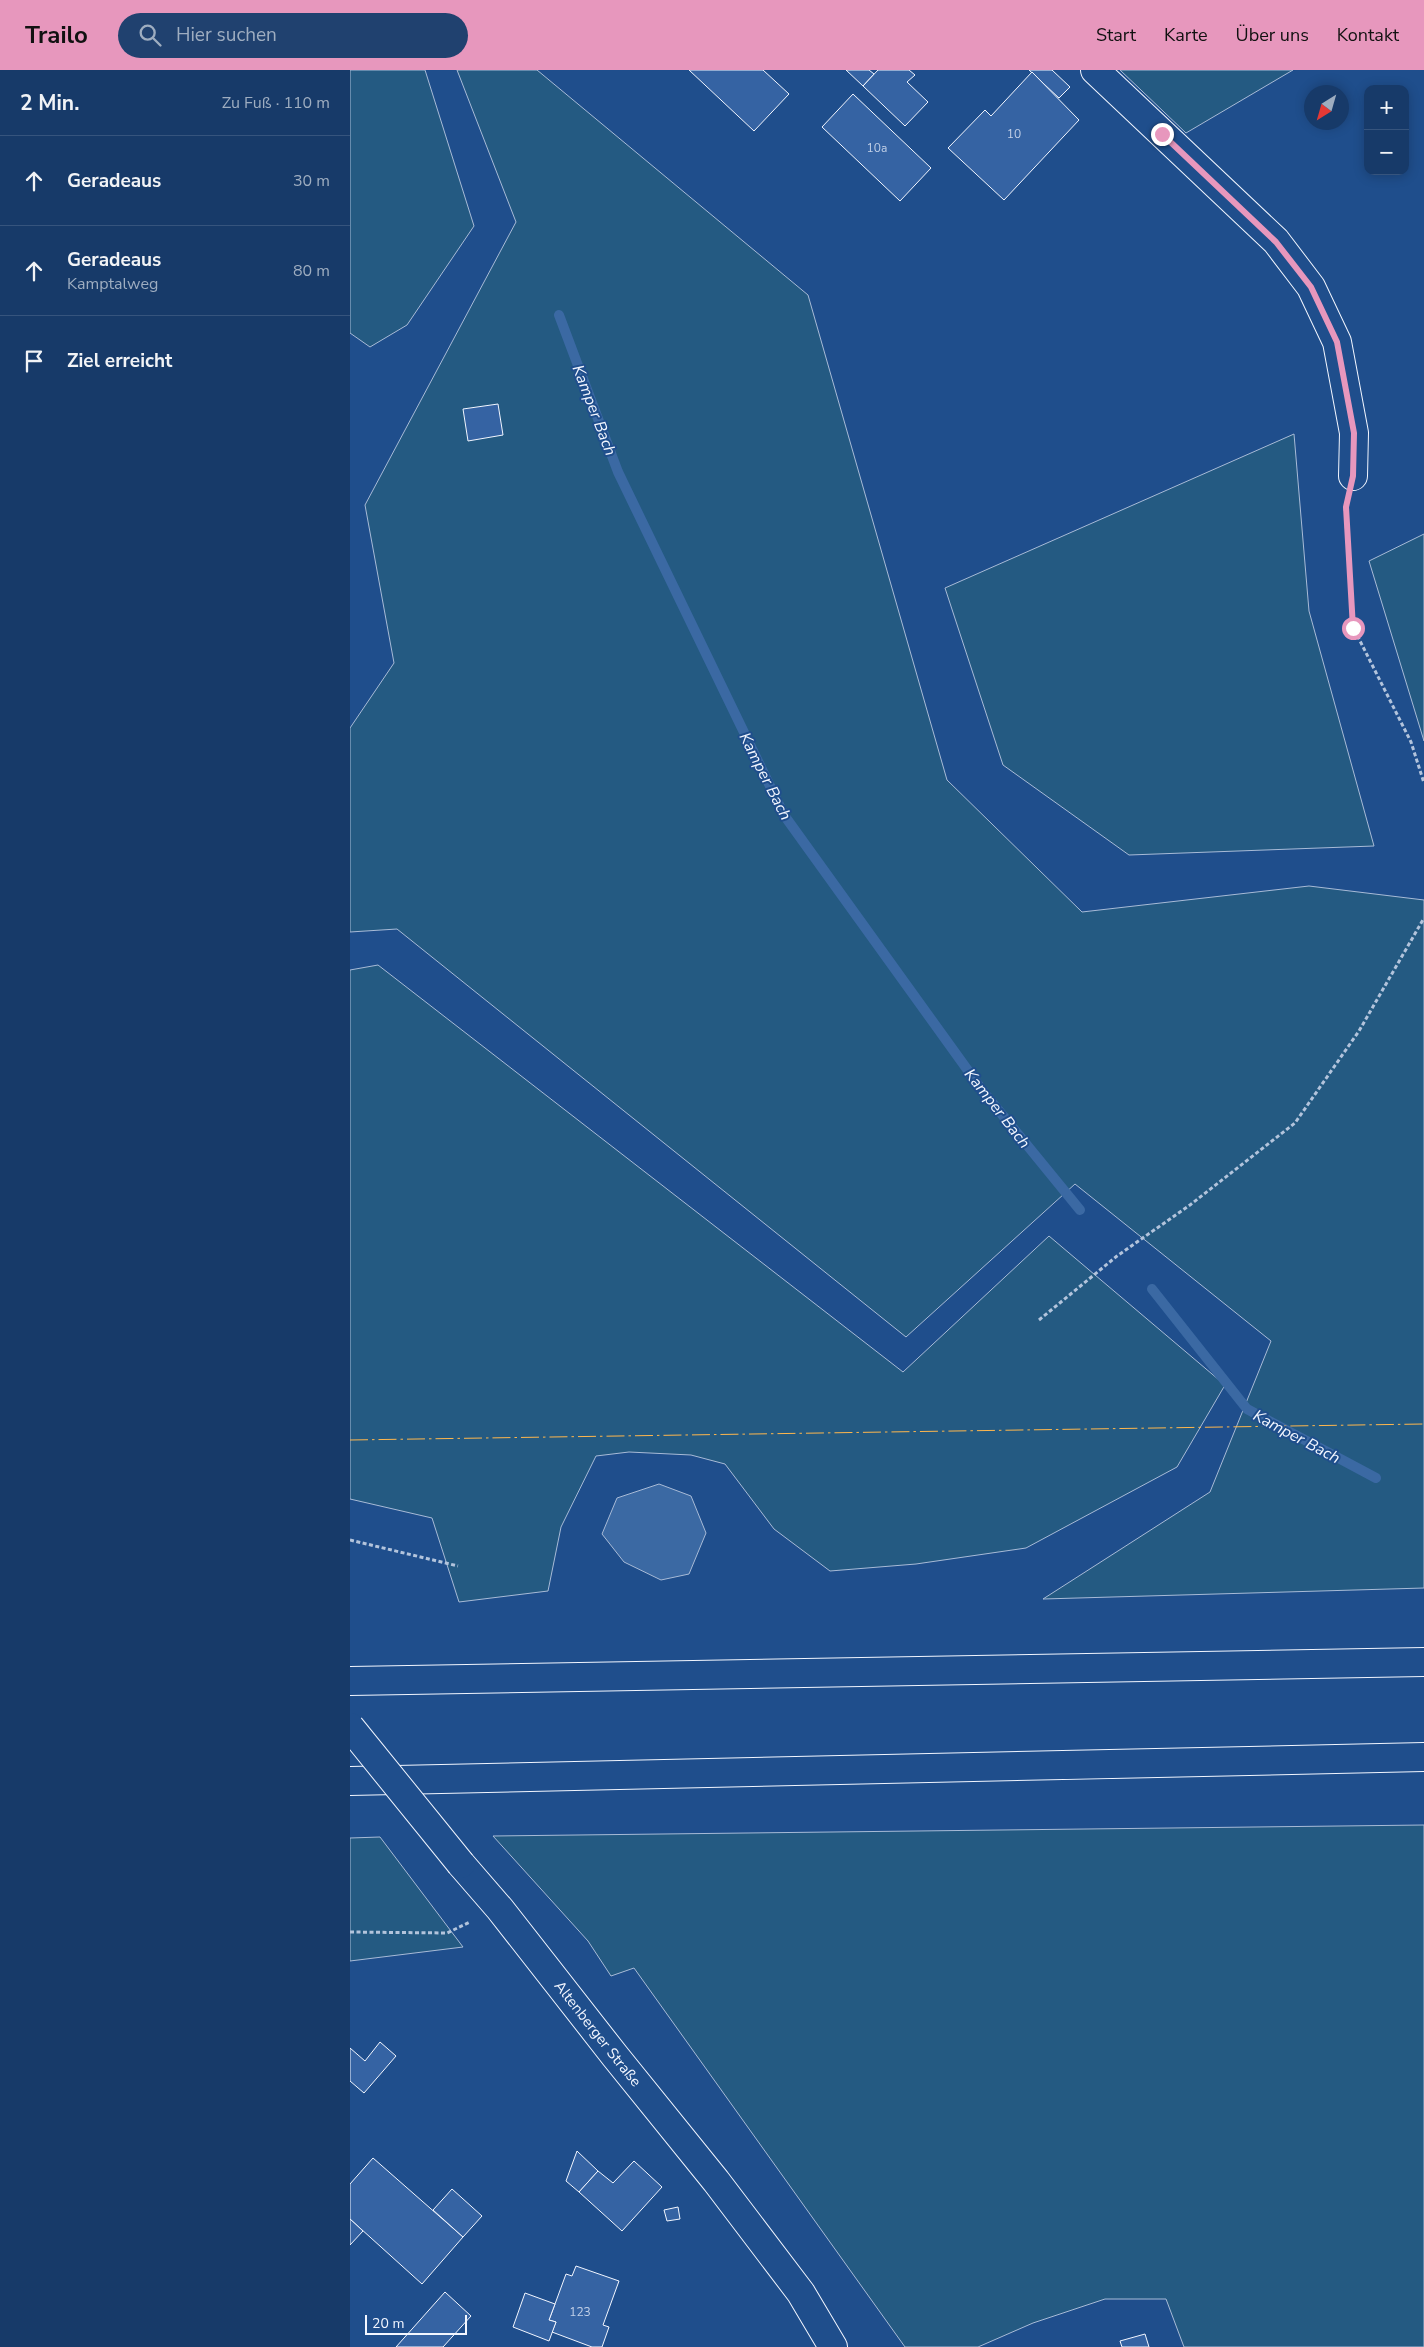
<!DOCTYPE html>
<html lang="de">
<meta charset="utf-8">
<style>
body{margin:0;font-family:"Nunito Sans",sans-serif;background:#20416f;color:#f1f3f6}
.controls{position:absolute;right:15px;top:15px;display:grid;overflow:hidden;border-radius:10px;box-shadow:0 2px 12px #0003}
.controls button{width:45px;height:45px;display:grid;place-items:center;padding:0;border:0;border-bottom:1px solid #36547d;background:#173a69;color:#f1f3f6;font:25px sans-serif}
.compass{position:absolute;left:954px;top:15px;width:45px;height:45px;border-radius:50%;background:#173a69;box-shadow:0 2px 12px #0003;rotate:217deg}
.scale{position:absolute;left:15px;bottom:12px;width:102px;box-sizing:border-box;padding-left:5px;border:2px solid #f2f6ff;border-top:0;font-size:14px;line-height:18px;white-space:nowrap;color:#f2f6ff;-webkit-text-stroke:4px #1f4e8c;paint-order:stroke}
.stop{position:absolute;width:15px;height:15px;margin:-11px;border:4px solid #e797bd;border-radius:50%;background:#fff}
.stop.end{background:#e797bd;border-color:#fff;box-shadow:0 1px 5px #0008}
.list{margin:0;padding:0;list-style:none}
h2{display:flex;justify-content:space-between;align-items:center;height:65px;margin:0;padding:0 20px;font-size:21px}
h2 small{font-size:16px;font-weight:400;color:#9eadc0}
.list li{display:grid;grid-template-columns:32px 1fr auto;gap:15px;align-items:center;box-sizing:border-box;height:90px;padding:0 20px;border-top:1px solid #36547d}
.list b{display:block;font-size:19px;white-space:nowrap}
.list p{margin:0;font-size:16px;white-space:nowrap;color:#9eadc0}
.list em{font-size:16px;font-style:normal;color:#9eadc0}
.icon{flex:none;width:28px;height:28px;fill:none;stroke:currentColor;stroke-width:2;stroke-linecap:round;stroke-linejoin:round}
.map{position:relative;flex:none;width:1074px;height:2277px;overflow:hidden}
header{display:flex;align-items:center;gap:30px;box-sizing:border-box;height:70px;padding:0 25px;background:#e797bd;color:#111}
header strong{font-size:24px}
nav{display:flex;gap:28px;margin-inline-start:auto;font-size:18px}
.search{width:350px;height:45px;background:#20416f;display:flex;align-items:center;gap:12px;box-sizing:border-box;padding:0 18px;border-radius:28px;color:#9eadc0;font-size:19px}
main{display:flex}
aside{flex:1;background:#173a69}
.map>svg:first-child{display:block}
.green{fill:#245a82;stroke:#a8bbd7}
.water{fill:#3b69a3;stroke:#a8bbd7}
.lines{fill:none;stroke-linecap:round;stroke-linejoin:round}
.stream{stroke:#3b69a3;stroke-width:10}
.building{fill:#3563a3;stroke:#f2f6ff}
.minor-casing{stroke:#f2f6ff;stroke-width:30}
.secondary-casing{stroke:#f2f6ff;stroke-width:30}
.motorway-casing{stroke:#f2f6ff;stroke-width:30}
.path{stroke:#b3c4dc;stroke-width:3;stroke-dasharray:4 2.5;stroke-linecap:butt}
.minor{stroke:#1f4e8c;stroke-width:28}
.secondary{stroke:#1f4e8c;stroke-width:28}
.motorway{stroke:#1f4e8c;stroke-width:28}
.secondary-bridge-casing{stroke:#f2f6ff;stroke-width:30;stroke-linecap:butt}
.secondary-bridge{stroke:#1f4e8c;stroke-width:28}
.power{stroke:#ffb74d;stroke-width:1;stroke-dasharray:18 4 2.5 4;stroke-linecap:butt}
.route{stroke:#e797bd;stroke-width:6}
.labels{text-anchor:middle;stroke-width:4;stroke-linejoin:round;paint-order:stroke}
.number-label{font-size:12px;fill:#c3d1e8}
.street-label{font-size:15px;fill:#f2f6ff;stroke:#1f4e8c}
.water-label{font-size:16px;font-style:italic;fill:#f2f6ff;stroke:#1f4e8c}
</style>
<header>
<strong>Trailo</strong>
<div class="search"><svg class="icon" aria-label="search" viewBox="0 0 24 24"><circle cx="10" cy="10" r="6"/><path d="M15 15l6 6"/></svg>Hier suchen</div>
<nav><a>Start</a><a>Karte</a><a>Über uns</a><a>Kontakt</a></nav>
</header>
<main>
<aside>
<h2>2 Min.<small>Zu Fuß · 110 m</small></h2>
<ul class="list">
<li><svg class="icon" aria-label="ahead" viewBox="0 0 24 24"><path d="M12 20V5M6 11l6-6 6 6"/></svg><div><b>Geradeaus</b></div><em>30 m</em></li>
<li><svg class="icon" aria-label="ahead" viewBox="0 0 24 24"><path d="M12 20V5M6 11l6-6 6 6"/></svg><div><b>Geradeaus</b><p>Kamptalweg</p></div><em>80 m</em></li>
<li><svg class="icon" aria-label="arrive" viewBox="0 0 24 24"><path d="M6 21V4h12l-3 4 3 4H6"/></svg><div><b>Ziel erreicht</b></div></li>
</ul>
</aside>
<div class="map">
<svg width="1074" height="2277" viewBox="0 0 1074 2277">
<rect width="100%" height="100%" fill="#1f4e8c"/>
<g class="green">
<polygon points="0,0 75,0 124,156 57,255 20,277 0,263"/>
<polygon points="107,0 187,0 458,225 597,710 732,842 959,816 1074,830 1074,1518 693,1529 860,1422 921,1271 725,1114 556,1267 47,859 0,862 0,658 44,593 15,435 166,152"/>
<polygon points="770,0 943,0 836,63"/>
<polygon points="944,364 959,541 1024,776 779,785 653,695 595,518"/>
<polygon points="1074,464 1074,671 1019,491"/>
<polygon points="28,895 553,1302 699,1166 875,1315 827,1397 676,1478 566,1494 480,1501 424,1459 375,1394 341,1385 279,1382 246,1386 211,1457 198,1521 109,1532 82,1448 0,1429 0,900"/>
<polygon points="1074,1755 1074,2277 834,2277 816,2229 755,2229 683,2253 628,2277 555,2277 284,1898 261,1906 238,1871 143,1766"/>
<polygon points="30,1767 113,1877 0,1891 0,1768"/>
</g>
<polygon class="water" points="309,1414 341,1426 356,1463 339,1504 311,1510 274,1492 252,1464 267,1428"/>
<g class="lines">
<g class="stream">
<polyline points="209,245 268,402 434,745 632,1020 730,1140"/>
<polyline points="802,1219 897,1339 1026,1408"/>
</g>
</g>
<g class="building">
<polygon points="339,0 413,0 439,24 404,61"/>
<polygon points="496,0 519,0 524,4 513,16"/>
<polygon points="528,0 559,0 565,5 557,12 578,32 555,56 513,16"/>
<polygon points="679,0 702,0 720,17 709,28"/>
<polygon points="682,2 729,50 654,130 598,78 635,40 641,46"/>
<polygon points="503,24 581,98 550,131 472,57"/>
<polygon points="148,334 153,365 118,371 113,339"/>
<polygon points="30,1972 46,1986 14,2023 0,2011 0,1978 15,1991"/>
<polygon points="227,2081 248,2101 229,2122 216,2111"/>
<polygon points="23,2088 113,2167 72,2214 0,2149 0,2114"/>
<polygon points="284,2091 312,2117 272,2161 229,2122 248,2101 263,2113"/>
<polygon points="102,2119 132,2146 113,2167 83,2140"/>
<polygon points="328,2137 330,2149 317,2151 314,2140"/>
<polygon points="0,2149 13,2161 0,2175"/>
<polygon points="226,2196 269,2211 253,2255 259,2257 252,2277 242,2277 202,2262 206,2252 199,2250 205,2234 216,2204 222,2206"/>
<polygon points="95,2222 121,2246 93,2277 46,2277"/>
<polygon points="175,2223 205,2234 199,2250 206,2252 199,2271 163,2257"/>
<polygon points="795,2264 799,2277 772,2277 770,2271"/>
</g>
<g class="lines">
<defs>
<polyline id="minor" points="745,0 926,171 961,217 987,272 1004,363 1003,406"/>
<g id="secondary">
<path id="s1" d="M111,1794L150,1839L265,1986L366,2111L451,2223L483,2277"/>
</g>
<g id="motorway">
<polyline points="0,1611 1074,1592"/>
<polyline points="0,1711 1074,1687"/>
</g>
</defs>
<use href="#minor" class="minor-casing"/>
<use href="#secondary" class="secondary-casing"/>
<use href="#motorway" class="motorway-casing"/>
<g class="path">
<polyline points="995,437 1003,557 1061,672 1074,713"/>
<polyline points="689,1250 767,1186 840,1135 945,1053 1009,961 1074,848"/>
<polyline points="0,1470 108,1496"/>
<polyline points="0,1862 97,1863 120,1852"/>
</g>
<use href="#minor" class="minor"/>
<use href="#secondary" class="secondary"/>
<use href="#motorway" class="motorway"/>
<defs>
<polyline id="secondary-bridge" points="0,1657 111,1794"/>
</defs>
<use href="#secondary-bridge" class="secondary-bridge-casing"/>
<use href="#secondary-bridge" class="secondary-bridge"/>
<polyline class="power" points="0,1370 1074,1354"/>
</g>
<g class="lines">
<polyline class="route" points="812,64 926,172 961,217 987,272 1004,363 1003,406 996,437 1003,558"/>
</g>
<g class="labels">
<g class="number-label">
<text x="664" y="68">10</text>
<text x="527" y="82">10a</text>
<text x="230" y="2246">123</text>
</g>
<g class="street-label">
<text dy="5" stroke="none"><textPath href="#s1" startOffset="218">Altenberger Straße</textPath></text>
</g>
<g class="water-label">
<text transform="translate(245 340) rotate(69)" y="6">Kamper Bach</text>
<text transform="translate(416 706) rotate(63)" y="6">Kamper Bach</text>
<text transform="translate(648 1038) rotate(52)" y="6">Kamper Bach</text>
<text transform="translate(947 1366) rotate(28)" y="6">Kamper Bach</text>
</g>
</g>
</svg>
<div class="controls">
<button>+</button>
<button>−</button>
</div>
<svg class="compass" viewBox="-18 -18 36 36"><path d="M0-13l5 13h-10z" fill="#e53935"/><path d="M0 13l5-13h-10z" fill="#9eadc0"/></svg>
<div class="scale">20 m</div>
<div class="stop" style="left:1003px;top:558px"></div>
<div class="stop end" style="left:812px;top:64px"></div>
</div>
</main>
